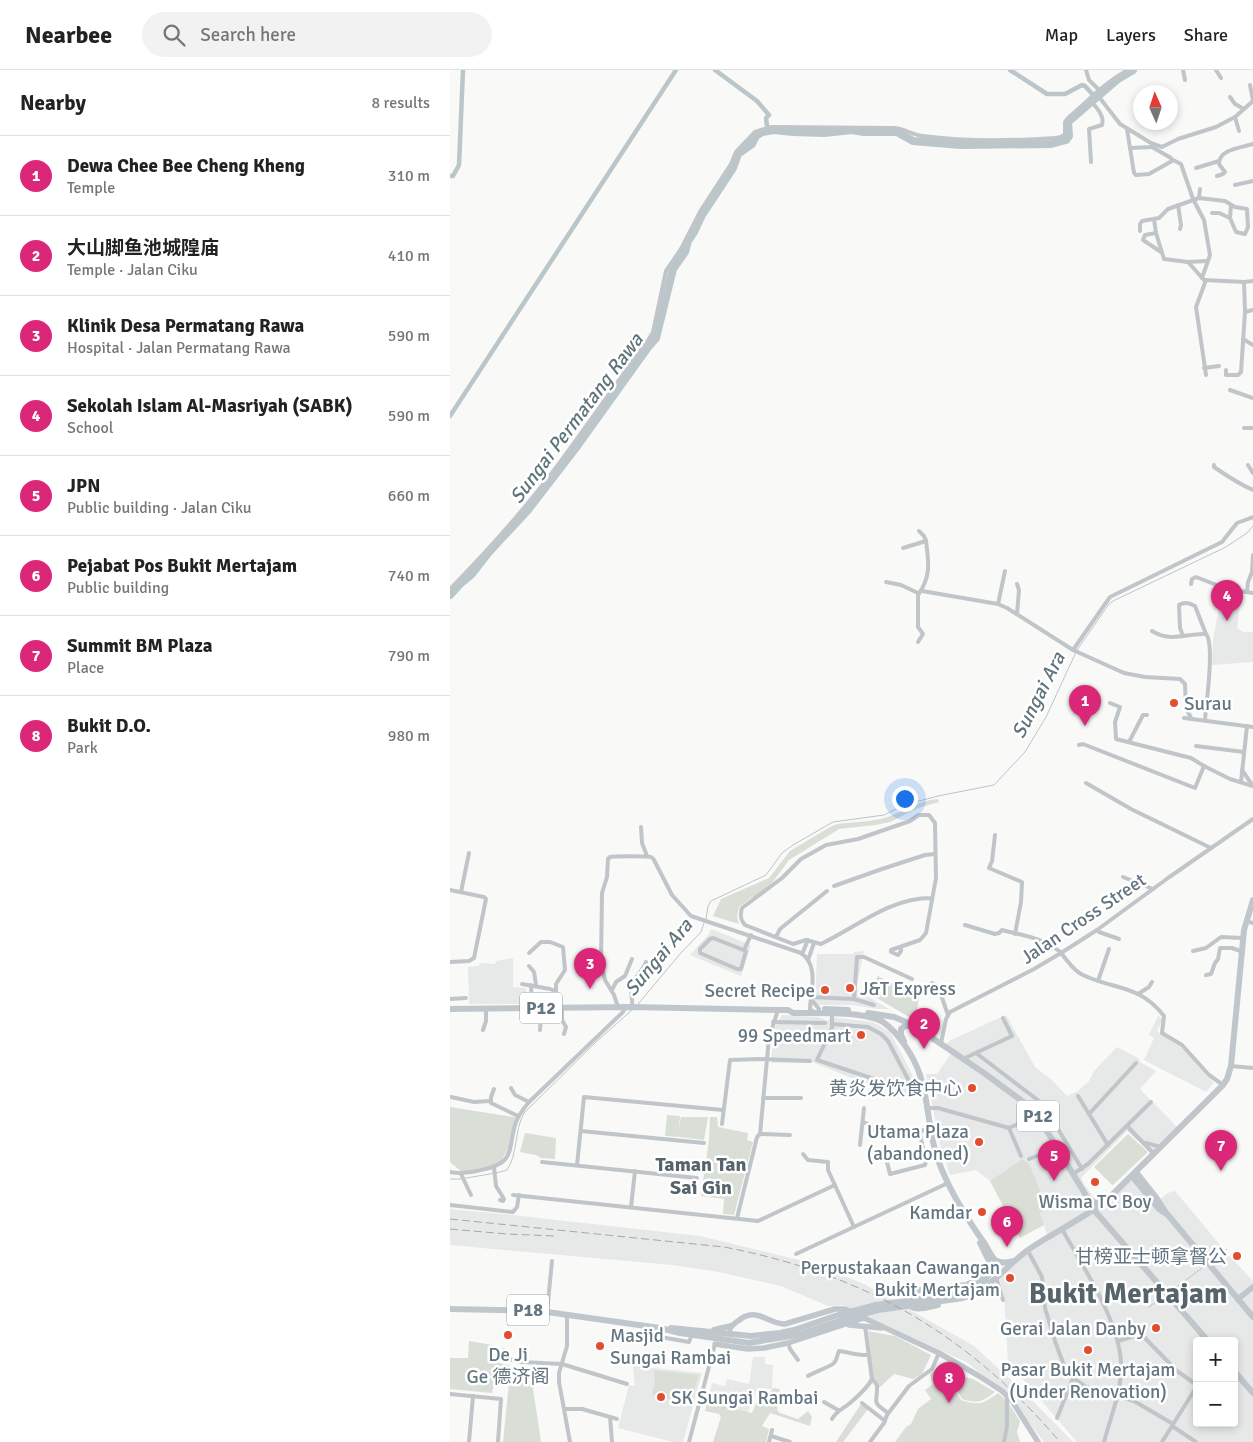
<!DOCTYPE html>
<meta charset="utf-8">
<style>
body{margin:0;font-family:Signika,"Noto Sans SC",sans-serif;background:#f2f2f2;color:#222}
.controls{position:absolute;right:15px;bottom:15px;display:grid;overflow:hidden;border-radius:5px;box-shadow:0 2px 8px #0003}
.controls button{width:45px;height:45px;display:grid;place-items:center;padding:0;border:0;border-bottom:1px solid #e0e0e0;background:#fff;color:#222;font:25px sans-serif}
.compass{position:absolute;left:683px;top:15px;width:45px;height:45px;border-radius:50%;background:#fff;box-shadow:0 2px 8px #0003;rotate:357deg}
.you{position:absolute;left:454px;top:728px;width:18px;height:18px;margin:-12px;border:4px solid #fff;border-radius:50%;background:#1a73e8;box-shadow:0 0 0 8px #1a73e833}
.badge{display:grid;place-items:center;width:32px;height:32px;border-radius:50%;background:#db2777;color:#fff;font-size:16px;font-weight:700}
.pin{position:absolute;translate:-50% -41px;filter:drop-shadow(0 1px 2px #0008)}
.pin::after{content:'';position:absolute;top:26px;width:18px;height:15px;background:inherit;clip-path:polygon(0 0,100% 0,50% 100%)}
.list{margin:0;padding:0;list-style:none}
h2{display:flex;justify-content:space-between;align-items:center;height:65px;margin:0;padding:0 20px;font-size:21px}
h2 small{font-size:16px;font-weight:400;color:#767676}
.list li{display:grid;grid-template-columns:32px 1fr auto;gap:15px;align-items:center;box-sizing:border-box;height:80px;padding:0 20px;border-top:1px solid #e0e0e0}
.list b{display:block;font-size:19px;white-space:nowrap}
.list p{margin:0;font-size:16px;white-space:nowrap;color:#767676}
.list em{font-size:16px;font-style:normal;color:#767676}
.icon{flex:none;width:28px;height:28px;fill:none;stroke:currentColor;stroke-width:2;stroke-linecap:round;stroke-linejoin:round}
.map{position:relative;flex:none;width:803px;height:1372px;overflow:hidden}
header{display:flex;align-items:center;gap:30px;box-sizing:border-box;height:70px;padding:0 25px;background:#fff;border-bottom:1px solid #e0e0e0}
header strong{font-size:24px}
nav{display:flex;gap:28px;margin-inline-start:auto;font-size:18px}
.search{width:350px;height:45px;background:#f2f2f2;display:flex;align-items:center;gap:12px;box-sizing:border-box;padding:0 18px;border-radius:28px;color:#767676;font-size:19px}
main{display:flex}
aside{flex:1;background:#fff}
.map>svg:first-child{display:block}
.built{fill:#e7e8e8;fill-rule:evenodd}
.green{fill:#d9ded6}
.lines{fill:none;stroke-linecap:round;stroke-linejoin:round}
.stream{stroke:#bac6ca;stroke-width:1}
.canal{stroke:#bac6ca;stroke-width:4.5}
.river{stroke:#bac6ca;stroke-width:8}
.street{stroke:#c0c5c9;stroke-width:4}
.secondary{stroke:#c0c7cc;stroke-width:5.5}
.primary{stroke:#c0c7cc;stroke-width:6}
.rail{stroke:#a1a9ae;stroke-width:1;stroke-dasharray:8 4;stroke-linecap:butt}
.poi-dot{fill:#e14e2f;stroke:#fff;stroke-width:2}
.labels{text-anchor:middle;stroke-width:5;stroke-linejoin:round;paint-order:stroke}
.shield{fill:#fff;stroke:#929fa7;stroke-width:1}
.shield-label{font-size:18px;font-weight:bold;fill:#647681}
.poi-label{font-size:19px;fill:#647681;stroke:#fff;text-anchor:end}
.street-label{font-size:19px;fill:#647681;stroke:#fff}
.water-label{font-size:20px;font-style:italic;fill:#5f757b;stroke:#fff}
.neighbourhood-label{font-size:20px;font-weight:bold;fill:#56646c;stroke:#fff}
.town-label{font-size:29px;font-weight:bold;fill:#56646c;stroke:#fff}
</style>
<header>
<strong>Nearbee</strong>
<div class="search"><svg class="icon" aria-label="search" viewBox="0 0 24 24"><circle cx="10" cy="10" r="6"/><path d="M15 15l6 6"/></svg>Search here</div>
<nav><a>Map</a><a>Layers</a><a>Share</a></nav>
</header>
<main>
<aside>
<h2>Nearby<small>8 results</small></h2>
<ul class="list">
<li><span class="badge">1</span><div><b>Dewa Chee Bee Cheng Kheng</b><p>Temple</p></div><em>310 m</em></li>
<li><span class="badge">2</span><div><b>大山脚鱼池城隍庙</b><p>Temple · Jalan Ciku</p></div><em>410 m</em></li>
<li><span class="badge">3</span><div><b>Klinik Desa Permatang Rawa</b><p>Hospital · Jalan Permatang Rawa</p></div><em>590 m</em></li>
<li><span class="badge">4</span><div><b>Sekolah Islam Al-Masriyah (SABK)</b><p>School</p></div><em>590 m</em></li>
<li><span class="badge">5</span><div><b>JPN</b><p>Public building · Jalan Ciku</p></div><em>660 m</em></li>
<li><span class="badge">6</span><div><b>Pejabat Pos Bukit Mertajam</b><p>Public building</p></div><em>740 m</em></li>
<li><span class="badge">7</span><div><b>Summit BM Plaza</b><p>Place</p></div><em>790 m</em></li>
<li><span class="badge">8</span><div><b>Bukit D.O.</b><p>Park</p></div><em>980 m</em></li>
</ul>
</aside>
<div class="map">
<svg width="803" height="1372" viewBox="0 0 803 1372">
<rect width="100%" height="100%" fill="#f9f9f7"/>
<g class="built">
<polygon points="774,521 791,522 787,558 793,562 803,562 803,592 762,595 763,570 768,543"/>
<polygon points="261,859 301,875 291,906 240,885 259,864"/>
<polygon points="414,881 406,919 439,939 428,939 402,935 368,935 365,932 367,884 403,884 404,882"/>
<polygon points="63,888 63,917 76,918 77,934 19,934 18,897 29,896 30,893 45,894 46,891"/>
<polygon points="332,945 369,947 378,951 380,947 423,952 440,962 464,1008 468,1027 447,1020 442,1022 399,1007 362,992 358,993 321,993 324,959"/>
<path d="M556,945L585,997L603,1011L617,1026L628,1021L639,1011L644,1001L667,977L688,988L690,992L706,1001L690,1019L727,1057L700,1082L677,1061L631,1108L634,1114L647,1132H651L686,1101L710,1129L718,1123L725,1121L777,1183L803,1211V1372H627L558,1292L554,1225L549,1209L576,1185L599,1171L590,1143L598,1138L572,1089L540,1111L526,1100L500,1105L491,1079L476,1004H487L500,985L501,978L496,974L501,970ZM747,1271H784V1353H747Z"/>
<polygon points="708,946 713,949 707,961 735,980 754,1003 764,1013 756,1022 694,990 704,968 699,965"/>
<polygon points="0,1139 53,1144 250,1166 366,1194 414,1214 524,1276 573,1321 623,1372 594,1372 560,1328 518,1293 393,1235 378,1236 331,1216 269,1202 222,1195 0,1175"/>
<polygon points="303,1287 315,1287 315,1294 323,1295 322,1319 307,1318 298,1342 257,1332 262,1313 275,1316 277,1309 299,1314"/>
<polygon points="183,1296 252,1303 233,1372 223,1372 168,1358 179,1315 185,1316"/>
</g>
<g class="green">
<path d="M488,729L489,732L468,738L440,752L425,755L389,759L339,790L322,813L309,825L301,828L289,837L287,847L289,854L263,846L271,829L319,808L340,781L380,757L387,754C403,752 420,752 435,748C453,742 469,730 488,729Z"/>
<polygon points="428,906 469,928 467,940 473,942 471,954 420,924"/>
<path d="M0,1037L69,1048C61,1065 60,1079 49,1094L12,1102L0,1092Z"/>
<polygon points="217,1045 230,1046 229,1058 231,1047 258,1047 254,1070 229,1067 229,1065 228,1067 215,1066"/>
<polygon points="260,1047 267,1047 268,1057 298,1063 297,1070 303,1072 284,1145 273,1144 274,1129 251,1126 259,1070"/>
<polygon points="75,1063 106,1068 105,1089 91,1088 86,1085 70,1082"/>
<polygon points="678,1064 698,1082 663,1115 661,1114 644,1097"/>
<polygon points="572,1089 579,1094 598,1139 590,1143 594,1155 570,1168 540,1111"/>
<polygon points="418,1261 445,1266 481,1285 472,1304 463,1309 444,1304 429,1318 426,1311 423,1309"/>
<polygon points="19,1271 42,1275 42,1286 52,1288 49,1293 59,1295 58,1303 48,1300 42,1323 0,1319 0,1288 18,1288"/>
<path d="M490,1296H499V1310L511,1330C529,1336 533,1334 548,1323L557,1331L570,1351L567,1362L570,1372H445L456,1357L461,1354L468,1339L481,1329L475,1320L483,1314L480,1304Z"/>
<polygon points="204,1300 249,1305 240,1334 202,1324 205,1311"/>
<path d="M501,1304L523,1309L545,1322C532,1332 528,1334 512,1329L501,1310Z"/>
<polygon points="82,1312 91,1372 53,1372 59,1313"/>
<polygon points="323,1318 330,1319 327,1340 330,1343 348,1349 358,1341 362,1347 360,1356 320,1343 312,1356 319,1359 316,1372 263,1372 271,1347 269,1344 255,1341 257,1332 302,1343 311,1322 319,1324"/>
<polygon points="411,1334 418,1339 393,1372 386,1372"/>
</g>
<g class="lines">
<g class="stream">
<polyline points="256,849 258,836 261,831 316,805 332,783 343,775 383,752 434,745 454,735 488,726 544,715 575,682 596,647 627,580 659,534 663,531 776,477 797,463 803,456"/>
<polyline points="188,934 230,884 251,862 254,853"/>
<path d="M16,1108L46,1103L57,1100C68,1084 64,1061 74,1043L146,972L182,940"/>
<polyline points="0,1109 12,1109"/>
<polyline points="763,1190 777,1179"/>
<polyline points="720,1222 752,1198"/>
<polyline points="699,1237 713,1227"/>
</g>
<g class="canal">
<polyline points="265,0 307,31 319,45 316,48 317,56"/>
<polyline points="560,0 597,24 615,24 632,15 635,16 646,28"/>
<polyline points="0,106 3,106 9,95 13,0"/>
<polyline points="0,346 226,0"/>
</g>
<polyline class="river" points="0,525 10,514 21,505 39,482 78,440 128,375 199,276 206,268 223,199 235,182 238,171 244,162 252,145 283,98 288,84 302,74 306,66 312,62 324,60 343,62 374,63 402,60 414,62 447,62 463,71 511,75 601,74 616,70 619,66 618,52 668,9 683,0"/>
<g class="street">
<polyline points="636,0 639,10 649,20"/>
<polyline points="733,0 735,10"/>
<polyline points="766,0 771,8"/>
<polyline points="800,15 803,30"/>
<polyline points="646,23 670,54 701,73 712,77 728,69 766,57 785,47 803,31"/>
<polyline points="780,27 785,34 794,39"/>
<path d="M640,30C646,37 655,46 652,55L639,59L641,92"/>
<polyline points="785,47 789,61"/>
<polyline points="677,59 684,103 686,105 699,104 722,91 721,88 702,77"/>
<polyline points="680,78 702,77 702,76"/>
<polyline points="723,90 731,94 743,129 754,150 760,185 752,208"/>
<polyline points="746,98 769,91"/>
<path d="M767,106L773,104L775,102L769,94C769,79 791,78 803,74"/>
<polyline points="785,115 803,111"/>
<polyline points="749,128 750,119"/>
<polyline points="728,135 731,155 730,159"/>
<polyline points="762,143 769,143 780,148"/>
<polyline points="704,149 706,163 714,189 738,192 754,210 794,212 803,211"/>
<polyline points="690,161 690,154 692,151 709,148 718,139 749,128 775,131 785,137 797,139 798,157 795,164 786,162 780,148 781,135"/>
<polyline points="706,163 695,165 693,170 711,182"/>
<polyline points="737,192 757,191"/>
<polyline points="795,242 803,240"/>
<polyline points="793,269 803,275"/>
<polyline points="754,298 769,296"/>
<polyline points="776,300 776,305 788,305 791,302 795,242 794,212"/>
<polyline points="756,305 746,237 756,210"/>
<polyline points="780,320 803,328"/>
<polyline points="794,358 803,358"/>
<path d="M764,395V397C777,406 789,414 803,420"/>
<polyline points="798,395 803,403"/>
<polyline points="453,478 476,471"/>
<polyline points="436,512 451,515 468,523"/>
<polyline points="567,514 569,520 567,544"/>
<polyline points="741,514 742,509 746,507 777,519 803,523"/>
<path d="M0,519C41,477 85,428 119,380C146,343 172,305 199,269L203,262L216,201L231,179L251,140L281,94L286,82L305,62L321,57L443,58C454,58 462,65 473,66C517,72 561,71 605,68L611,67L615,64V52L619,47C638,31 655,12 678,0"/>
<polyline points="472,521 548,534 557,538 623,580 674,603 695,607 730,609 735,614 736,638 741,648"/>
<polyline points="797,521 798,512 802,502 803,485"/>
<polyline points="548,534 555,501"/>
<path d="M702,561C721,573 736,563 756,564C765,575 756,634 755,650"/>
<path d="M733,566L730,558L729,535C734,532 740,533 745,536L756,564"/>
<path d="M468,572L473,564L468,557V525C481,507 479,493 476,471L474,466L469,461"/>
<polyline points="623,580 660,527 772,472 787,453 803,447"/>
<polyline points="660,633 670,637 665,652 666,669 741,688 754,696 780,709 803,716"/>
<polyline points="734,648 803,657"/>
<polyline points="679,672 693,645 697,645"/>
<polyline points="629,675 633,674 745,718 754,696"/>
<polyline points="746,676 794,682"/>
<polyline points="792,700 803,716"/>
<polyline points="791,712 797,656"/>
<polyline points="636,713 681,739 761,778"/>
<polyline points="191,757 192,773 197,786"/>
<polyline points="545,765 542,791 539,798 572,812 571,832 565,864"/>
<polyline points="673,807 703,819"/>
<polyline points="384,816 432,799 475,785 485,784"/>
<polyline points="0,820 34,827 36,829 24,888 19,891 0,892"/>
<polyline points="11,822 19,783"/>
<polyline points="796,851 803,853"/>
<path d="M515,855L545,864L549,863L552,860C571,865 593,868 609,881C617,889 622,900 633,905C664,920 689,914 714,946L712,963L732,975L759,1005L773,1015"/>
<polyline points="647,860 649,862 669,869"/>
<polyline points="326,867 330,859 377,821"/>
<polygon points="263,868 296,881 291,899 287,899 250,883 250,879 260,869"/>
<path d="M451,877V881L448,885L441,882V880L470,870L476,863L486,808L485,753L479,745H469L460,751L408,769L376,775L351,789L332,808L292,838C290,845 290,850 295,855L343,874L356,870L371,874C407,857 439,828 481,828"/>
<polyline points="294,880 301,865"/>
<polyline points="743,881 756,878 771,867 793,868"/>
<polyline points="79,883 91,872 100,872 113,877 115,900 106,914 106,938"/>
<polyline points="352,884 358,870"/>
<polyline points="358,890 364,873"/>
<polyline points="79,896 84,902 86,915"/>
<polyline points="756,905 761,904 765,893 768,889 770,878 782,878 793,882"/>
<polyline points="648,911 659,879"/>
<polyline points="482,913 488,916 498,945"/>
<polyline points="72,914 100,919 105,921"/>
<polyline points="81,915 82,938"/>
<polyline points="162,920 166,912 175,906 182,889"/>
<polyline points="688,924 699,917 702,912"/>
<polyline points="360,927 404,929 424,935"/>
<polyline points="0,929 16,928"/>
<polyline points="361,929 369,939"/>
<polyline points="404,929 407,887 414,887 462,909"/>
<path d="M168,937L164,925L155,910L151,893L152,823L157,807L158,789L160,787C163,786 199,786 201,787C202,787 203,789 204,790L222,825L241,846L351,883C369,895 361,920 360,939L364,942"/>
<path d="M182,937C183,930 180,922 182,916C184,907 193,901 196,892"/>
<polyline points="112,938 112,950 116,957 114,964"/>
<polyline points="382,944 382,958 367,990 442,1015 472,1011"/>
<polyline points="323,952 375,953"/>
<polyline points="382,954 418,957 431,964 438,971 460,1013 461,1021"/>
<polyline points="33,960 36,951 36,939"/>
<polyline points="90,960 92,938"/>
<polyline points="491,973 496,949 500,942 584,899 611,883 647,860 718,808 803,749"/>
<polyline points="526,983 593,1034 632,1099"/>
<polyline points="513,989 562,966 553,948"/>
<polyline points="781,996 803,998"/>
<polyline points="61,1018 65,1025 79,1032"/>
<polyline points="44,1019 41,1027 41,1033 68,1046"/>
<polyline points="628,1026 658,1075"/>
<polyline points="1,1027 24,1032 40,1031"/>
<polyline points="313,1028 351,1028"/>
<polyline points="476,1038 488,1038 559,1058"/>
<polyline points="639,1044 686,993"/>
<polyline points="413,1052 421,1055 422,1061"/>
<polyline points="272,1054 280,990 309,989 360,991"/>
<polyline points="677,1056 704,1084"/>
<polyline points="559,1058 571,1086"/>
<polyline points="559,1058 581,1048 585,1044"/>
<polyline points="131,1061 254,1073"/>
<polyline points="310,1064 340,1065"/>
<polyline points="696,1073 711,1077"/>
<polyline points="410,1075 414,1038"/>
<polyline points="434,1080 440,1104 475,1095 476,1091 470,1065 471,1061 479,1058"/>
<polyline points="353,1084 358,1090 378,1092 378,1100 404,1157"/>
<polyline points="579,1089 607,1078"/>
<polyline points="92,1092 247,1108"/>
<polyline points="127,1095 134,1027 273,1040"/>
<polyline points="44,1097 46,1116 54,1129 53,1131 50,1130"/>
<path d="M0,1102C11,1104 20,1103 31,1100C67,1093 57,1079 66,1052C69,1044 74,1038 79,1032L173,942L175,937"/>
<polyline points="11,1104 21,1125"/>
<polyline points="623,1104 638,1094 701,1032"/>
<polyline points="63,1125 308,1151 385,1115"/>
<polyline points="0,1135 63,1142 67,1137 69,1125"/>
<polyline points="181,1137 185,1101"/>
<polyline points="287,1148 307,1067 310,1064 319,968 328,940"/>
<path d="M612,1159C633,1197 674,1257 671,1302C670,1325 660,1349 654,1372"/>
<polyline points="578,1181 592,1207 595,1238 605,1271 613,1293 623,1308 636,1317 684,1331 723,1354"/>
<polyline points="346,1184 498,1113"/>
<polyline points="546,1207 553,1230"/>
<polyline points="59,1239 59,1254"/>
<polyline points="97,1242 102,1191"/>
<polyline points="117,1244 117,1276 109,1303 109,1312 120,1372"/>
<path d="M415,1256L422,1309L427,1315C428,1334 420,1330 438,1343"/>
<polyline points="202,1257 199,1265 239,1272 241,1267"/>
<polyline points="668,1271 688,1265 692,1265 727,1301 747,1315"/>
<polyline points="338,1273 340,1279 348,1290"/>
<polyline points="54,1280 54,1285 58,1289 71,1292 112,1294 177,1314"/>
<path d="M358,1306C364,1302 382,1296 384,1293C387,1290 387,1285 389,1281C399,1282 408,1286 418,1285"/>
<polyline points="0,1324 51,1329 48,1372"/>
<polyline points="374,1332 388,1340"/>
<polyline points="412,1333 435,1351"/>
<polyline points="115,1339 132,1339 167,1349"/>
<polyline points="160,1347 162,1372"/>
<polyline points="607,1348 623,1308"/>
<path d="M382,1349C388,1339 392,1340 400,1333C408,1326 417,1319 422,1309"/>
<polyline points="722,1356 746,1372"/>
<polyline points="321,1366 340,1372"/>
<polyline points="19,1372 23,1326"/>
<polyline points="239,1372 265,1274"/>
<polyline points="319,1372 322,1360"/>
<polyline points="420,1372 434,1353 437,1345 459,1316 482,1299 489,1283"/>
<polyline points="554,1372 557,1356 557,1325"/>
<polyline points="712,1372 747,1316"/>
</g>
<g class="secondary">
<polyline points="788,1229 803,1217"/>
<polyline points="399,1255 432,1258"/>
<path d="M280,1259C282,1254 287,1252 292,1248C308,1238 319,1254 335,1254L385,1239H395L489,1283L529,1306L552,1321L562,1331L588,1372"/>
<polyline points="265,1274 298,1279 314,1278 338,1273 414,1248"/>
</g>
<g class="primary">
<path d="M0,939L182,937L328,940H338L343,943C365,943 415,941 433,952C449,963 464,987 470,1005C479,1031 478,1060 487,1087C497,1116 517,1149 535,1174C538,1179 541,1186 545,1190C551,1194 557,1193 563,1191"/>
<polyline points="375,939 398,940"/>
<polyline points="418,943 444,947 463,955 534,1003 579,1036 589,1048 637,1127 645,1133 653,1132"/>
<polyline points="454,971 451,965 451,959 455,956 463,956"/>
<polyline points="686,1102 705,1126 716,1143"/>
<polyline points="682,1106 709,1139 718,1145 803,1247"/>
<polyline points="644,1140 758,1271"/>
<path d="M488,1235C477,1237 463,1243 456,1232L457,1226L464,1221L516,1215C526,1211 536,1207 538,1197"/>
<path d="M0,1239L90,1241L210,1258L230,1263L299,1273L347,1265L401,1247L428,1240L513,1228C539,1220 556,1196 578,1180C603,1163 632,1149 656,1131L773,1015L777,1009L781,996L794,860L803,830"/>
<polyline points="221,1258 301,1266 330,1263 344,1260 388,1245 426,1235 515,1223 530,1215 541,1203 541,1195 530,1173"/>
<polyline points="264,1260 281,1256"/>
<polyline points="784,1301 803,1323"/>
</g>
<g class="rail">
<path d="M0,1149L274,1177C414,1204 517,1263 610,1372"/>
<polyline points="0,1159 57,1164 105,1166"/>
</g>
</g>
<g class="poi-dot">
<circle cx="724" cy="633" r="5"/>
<circle cx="400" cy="918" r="5"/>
<circle cx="375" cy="920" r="5"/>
<circle cx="411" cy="965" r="5"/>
<circle cx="522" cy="1018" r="5"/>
<circle cx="529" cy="1072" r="5"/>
<circle cx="645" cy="1112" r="5"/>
<circle cx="532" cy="1142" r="5"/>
<circle cx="787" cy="1186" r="5"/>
<circle cx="560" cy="1208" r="5"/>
<circle cx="706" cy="1258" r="5"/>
<circle cx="58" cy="1265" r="5"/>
<circle cx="150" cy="1276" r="5"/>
<circle cx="638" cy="1280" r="5"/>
<circle cx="211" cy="1327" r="5"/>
</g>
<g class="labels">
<g class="shield">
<rect x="70" y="922.5" width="42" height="31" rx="4"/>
<rect x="567" y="1030.5" width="42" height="31" rx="4"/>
<rect x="57" y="1224.5" width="42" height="31" rx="4"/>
</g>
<g class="shield-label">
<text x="91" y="944">P12</text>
<text x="588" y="1052">P12</text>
<text x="78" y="1246">P18</text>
</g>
<g class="poi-label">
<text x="734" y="640" text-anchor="start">Surau</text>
<text x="410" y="925" text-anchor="start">J&amp;T Express</text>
<text x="365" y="927">Secret Recipe</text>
<text x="401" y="972">99 Speedmart</text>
<text x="512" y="1025">黄炎发饮食中心</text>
<text x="519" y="1068">Utama Plaza<tspan x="519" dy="22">(abandoned)</tspan></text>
<text x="645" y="1138" text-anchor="middle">Wisma TC Boy</text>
<text x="522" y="1149">Kamdar</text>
<text x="777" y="1193">甘榜亚士顿拿督公</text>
<text x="550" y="1204">Perpustakaan Cawangan<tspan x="550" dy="22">Bukit Mertajam</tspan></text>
<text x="696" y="1265">Gerai Jalan Danby</text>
<text x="160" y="1272" text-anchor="start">Masjid<tspan x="160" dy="22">Sungai Rambai</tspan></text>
<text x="58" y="1291" text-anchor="middle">De Ji<tspan x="58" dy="22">Ge 德济阁</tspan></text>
<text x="638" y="1306" text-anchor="middle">Pasar Bukit Mertajam<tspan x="638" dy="22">(Under Renovation)</tspan></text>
<text x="221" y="1334" text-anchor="start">SK Sungai Rambai</text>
</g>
<g class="street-label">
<text transform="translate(633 848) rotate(-34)" y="7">Jalan Cross Street</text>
</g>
<g class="water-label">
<text transform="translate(126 348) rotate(-53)" y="7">Sungai Permatang Rawa</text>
<text transform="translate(588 625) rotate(-63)" y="7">Sungai Ara</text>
<text transform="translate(208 887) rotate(-50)" y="7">Sungai Ara</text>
</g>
<g class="neighbourhood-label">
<text x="251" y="1101">Taman Tan<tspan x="251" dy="23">Sai Gin</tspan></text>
</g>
<g class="town-label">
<text x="678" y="1233">Bukit Mertajam</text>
</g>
</g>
</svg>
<div class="controls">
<button>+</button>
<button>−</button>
</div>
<svg class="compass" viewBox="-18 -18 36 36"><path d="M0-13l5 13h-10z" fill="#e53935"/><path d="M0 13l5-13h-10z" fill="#767676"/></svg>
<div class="you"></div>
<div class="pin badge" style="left:635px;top:656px">1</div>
<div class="pin badge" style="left:474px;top:979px">2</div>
<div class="pin badge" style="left:140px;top:919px">3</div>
<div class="pin badge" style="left:777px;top:551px">4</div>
<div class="pin badge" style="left:604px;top:1111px">5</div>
<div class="pin badge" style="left:557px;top:1177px">6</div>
<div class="pin badge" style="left:771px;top:1101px">7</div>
<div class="pin badge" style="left:499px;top:1333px">8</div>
</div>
</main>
